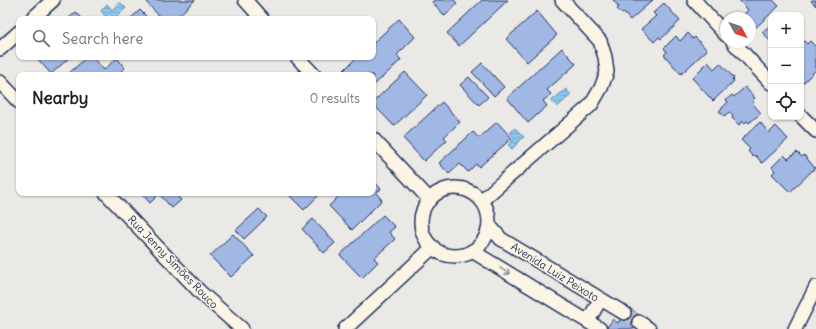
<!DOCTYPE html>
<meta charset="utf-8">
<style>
body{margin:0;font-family:Delius,sans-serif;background:#f2f2f2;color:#202124}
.controls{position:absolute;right:12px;top:12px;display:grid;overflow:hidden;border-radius:8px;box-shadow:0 1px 3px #0004}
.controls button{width:36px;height:36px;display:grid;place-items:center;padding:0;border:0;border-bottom:1px solid #e0e0e0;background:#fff;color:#202124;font:20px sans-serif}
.compass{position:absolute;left:720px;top:12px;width:36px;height:36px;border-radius:50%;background:#fff;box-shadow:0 1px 3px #0004;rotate:130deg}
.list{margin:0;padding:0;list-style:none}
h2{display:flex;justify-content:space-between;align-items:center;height:52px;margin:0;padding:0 16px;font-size:17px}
h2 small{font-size:13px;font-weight:400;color:#757577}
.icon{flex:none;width:22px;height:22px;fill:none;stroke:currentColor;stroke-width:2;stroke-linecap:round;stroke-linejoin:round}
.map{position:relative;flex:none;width:816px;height:329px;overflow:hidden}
.search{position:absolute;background:#fff;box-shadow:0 1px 3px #0004;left:16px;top:16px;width:360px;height:44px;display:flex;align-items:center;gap:10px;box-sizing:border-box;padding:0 14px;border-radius:8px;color:#757577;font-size:15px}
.panel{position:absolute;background:#fff;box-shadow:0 1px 3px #0004;left:16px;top:72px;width:360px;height:124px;border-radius:8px}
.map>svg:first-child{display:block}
.water{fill:url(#water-rules);stroke:#5e8ab3}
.building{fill:#a1b8e5;stroke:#1b2f5e}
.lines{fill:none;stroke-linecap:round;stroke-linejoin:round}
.street-tunnel{stroke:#c1c4ca;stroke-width:13;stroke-dasharray:13 6;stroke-linecap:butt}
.street-casing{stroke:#1b2f5e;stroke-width:16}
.street{stroke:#fcf5e5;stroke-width:13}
.oneway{stroke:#8c92a2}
.labels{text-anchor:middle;stroke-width:3;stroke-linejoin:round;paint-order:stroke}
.street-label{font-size:11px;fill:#1b2f5e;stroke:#fcf5e5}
</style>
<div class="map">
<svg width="816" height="329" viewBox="0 0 816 329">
<defs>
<pattern id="water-rules" width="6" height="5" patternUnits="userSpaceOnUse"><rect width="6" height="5" fill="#8bc7eb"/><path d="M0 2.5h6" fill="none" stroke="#77abcc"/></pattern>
</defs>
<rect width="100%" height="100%" fill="#eae9e5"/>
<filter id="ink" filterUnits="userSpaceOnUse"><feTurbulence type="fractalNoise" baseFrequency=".025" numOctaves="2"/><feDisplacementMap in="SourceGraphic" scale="8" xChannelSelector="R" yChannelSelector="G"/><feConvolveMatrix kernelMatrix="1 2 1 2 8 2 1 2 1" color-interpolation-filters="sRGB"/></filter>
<g filter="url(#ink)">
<g class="water">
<polygon points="120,2 126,8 114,19 108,19 101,11 107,4 112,10"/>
<polygon points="566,89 571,95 557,107 551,101"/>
<polygon points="515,128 524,137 512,149 508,145 515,138 510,133"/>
</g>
<g class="building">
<polygon points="150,0 195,0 175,19 162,19 147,3"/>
<polygon points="434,0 454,0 457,3 445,16 432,2"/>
<polygon points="482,0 508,0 459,46 447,33"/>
<polygon points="613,0 653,0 630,20 624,13 622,14 617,9 619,7"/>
<polygon points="739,0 773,0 779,6 753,30 750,27 750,18 741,17 748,10"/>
<polygon points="812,0 816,0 816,6 811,1"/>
<polygon points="664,3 680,21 661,39 659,37 654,42 641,29 656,16 653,13"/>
<polygon points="140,10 149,19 130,19"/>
<polygon points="537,11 557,35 527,62 506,39"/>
<polygon points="76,12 83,19 68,19"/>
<polygon points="399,19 415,37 397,55 401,60 373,86 373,75 348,75 344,70 357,57 373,57 373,43"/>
<polygon points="771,25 771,42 762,32"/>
<polygon points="688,33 693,39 695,37 707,50 681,74 664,55 667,52 664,48 676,36 680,41"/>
<polygon points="803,40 807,44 810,41 816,47 816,70 802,84 801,42"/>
<polygon points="562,48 576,64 547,90 551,94 543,101 547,106 528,123 507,98"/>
<polygon points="36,57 70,57 51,74"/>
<polygon points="87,57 92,57 104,70 117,58 125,68 117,75 67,75"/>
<polygon points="708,62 714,69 720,63 734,78 732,79 734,81 713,101 692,78"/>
<polygon points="482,63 504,87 494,96 472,72"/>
<polygon points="405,72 427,95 394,126 373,104 373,102"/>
<polygon points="469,77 488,97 479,105 460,85"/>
<polygon points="745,87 755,98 752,100 754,103 753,104 761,113 749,123 747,121 745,123 743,121 739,125 732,118 733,116 729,112 724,116 719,111 728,102 726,100 732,95 734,97"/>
<polygon points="442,102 460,122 444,137 447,140 424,161 403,138"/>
<polygon points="497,122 512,138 479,167 476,164 468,172 460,164 449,174 439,163 473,132 479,138"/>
<polygon points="760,122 769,133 776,126 788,139 762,163 755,155 753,157 748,151 750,149 741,140"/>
<polygon points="797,152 802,157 804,155 815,168 790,192 772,174 775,171 772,167 784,155 788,159"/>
<polygon points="373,180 381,189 376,193 382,200 352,230 329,206 342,193 373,193"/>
<polygon points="141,193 182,193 178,197 181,200 172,208 159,194 150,203"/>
<polygon points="289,193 321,193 304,210 288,194"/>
<polygon points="259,209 267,217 244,239 236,230"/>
<polygon points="383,215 395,227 389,232 395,239 374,258 378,262 362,278 340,255"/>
<polygon points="313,219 335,243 324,253 302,229"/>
<polygon points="233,234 254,256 231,277 210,256"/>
<polygon points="628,307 642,317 634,329 606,329 613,319 618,323"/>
</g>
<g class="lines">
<polyline class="street-tunnel" points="624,313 639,322"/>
<defs>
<g id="street">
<polyline points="245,0 262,19"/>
<polyline points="694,0 726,35"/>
<polyline points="32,19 53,0"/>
<polyline points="733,42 771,83"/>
<polyline points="0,49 19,32"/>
<polyline points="297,57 314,75"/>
<polyline points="0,82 19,102"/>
<polyline points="801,116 816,131"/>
<polyline points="373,139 430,200"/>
<circle cx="455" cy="222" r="34"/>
<polyline points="106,193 201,293 242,329"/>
<polyline points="482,200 591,105 601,88 607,72 605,57 600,41 562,0"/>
<polyline points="489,225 501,239 624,313"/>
<polyline points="472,251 600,329"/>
<polyline points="588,321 600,300"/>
<polyline points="639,322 649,329"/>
<polyline points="345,329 433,247"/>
<polyline points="795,329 816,287"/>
</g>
</defs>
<use href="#street" class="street-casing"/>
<use href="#street" class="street"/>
</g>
<defs><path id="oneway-shaft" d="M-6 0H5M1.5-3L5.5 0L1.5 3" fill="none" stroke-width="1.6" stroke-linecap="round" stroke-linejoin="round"/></defs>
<use class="oneway" href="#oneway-shaft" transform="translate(505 271) rotate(31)"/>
</g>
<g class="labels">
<g class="street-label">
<text transform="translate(173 262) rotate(46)" y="4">Rua Jenny Simões Rouco</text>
<text transform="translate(555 272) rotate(32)" y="4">Avenida Luiz Peixoto</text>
</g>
</g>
</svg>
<div class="controls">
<button>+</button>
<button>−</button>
<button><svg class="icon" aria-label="locate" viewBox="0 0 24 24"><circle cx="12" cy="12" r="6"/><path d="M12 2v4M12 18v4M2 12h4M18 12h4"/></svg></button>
</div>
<svg class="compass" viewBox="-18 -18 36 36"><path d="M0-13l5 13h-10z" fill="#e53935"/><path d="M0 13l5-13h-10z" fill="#757577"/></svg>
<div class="search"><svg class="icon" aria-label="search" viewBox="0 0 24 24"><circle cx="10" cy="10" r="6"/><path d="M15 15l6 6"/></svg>Search here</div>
<section class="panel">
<h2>Nearby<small>0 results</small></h2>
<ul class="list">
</ul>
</section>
</div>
